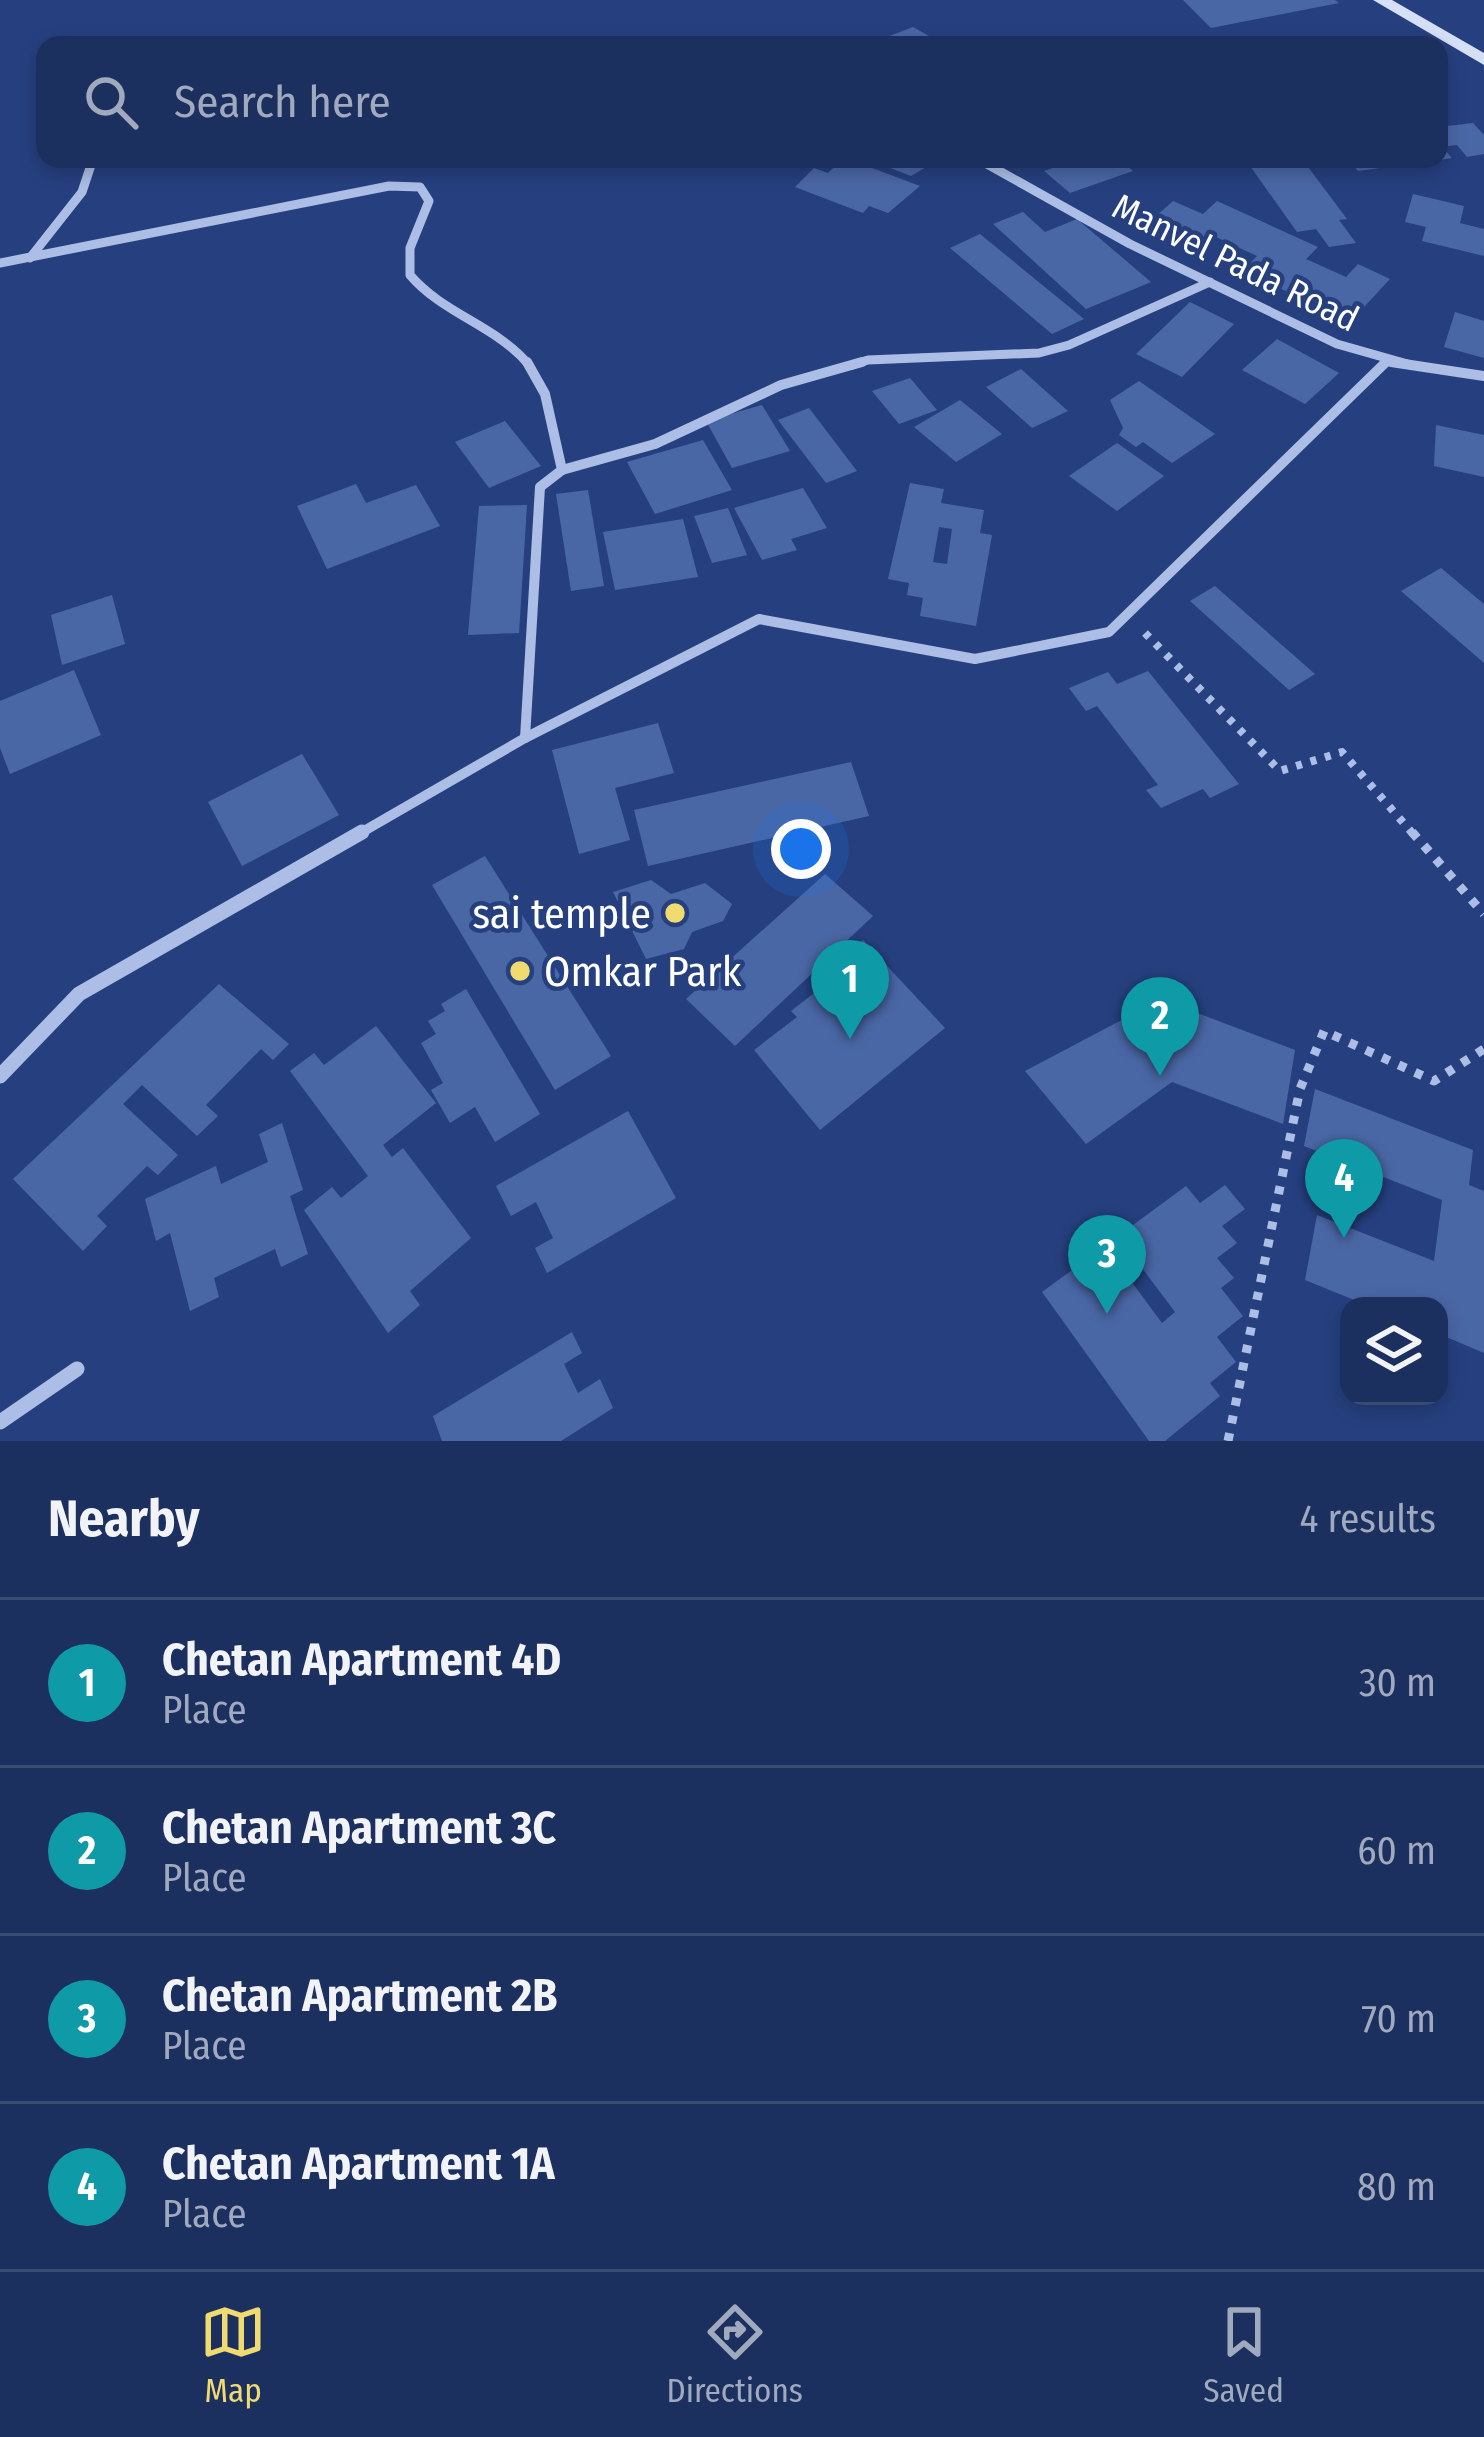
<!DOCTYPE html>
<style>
body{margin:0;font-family:"Fira Sans Condensed",sans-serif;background:#293c68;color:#f1f3f6}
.controls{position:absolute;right:36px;bottom:36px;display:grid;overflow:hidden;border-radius:24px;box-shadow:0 6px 18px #0003}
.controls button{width:108px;height:108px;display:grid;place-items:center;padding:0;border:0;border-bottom:3px solid #3a4b74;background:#1c305f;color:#f1f3f6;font:60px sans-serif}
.you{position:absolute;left:801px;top:849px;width:42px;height:42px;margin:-30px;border:9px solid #fff;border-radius:50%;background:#1a73e8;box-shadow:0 0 0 18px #1a73e833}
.badge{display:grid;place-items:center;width:78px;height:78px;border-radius:50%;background:#efdb70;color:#fff;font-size:39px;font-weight:700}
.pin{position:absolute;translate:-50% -99px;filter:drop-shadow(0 3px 6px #0008)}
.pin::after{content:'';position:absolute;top:63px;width:42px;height:36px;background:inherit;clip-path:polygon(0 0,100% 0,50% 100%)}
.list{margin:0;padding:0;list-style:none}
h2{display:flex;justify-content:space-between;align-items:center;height:156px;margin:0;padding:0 48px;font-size:51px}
h2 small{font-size:39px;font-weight:400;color:#a0a9bd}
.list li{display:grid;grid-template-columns:78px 1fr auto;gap:36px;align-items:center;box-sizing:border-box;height:168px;padding:0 48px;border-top:3px solid #3a4b74}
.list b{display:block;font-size:45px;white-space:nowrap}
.list p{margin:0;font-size:39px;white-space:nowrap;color:#a0a9bd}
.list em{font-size:39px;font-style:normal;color:#a0a9bd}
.icon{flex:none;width:66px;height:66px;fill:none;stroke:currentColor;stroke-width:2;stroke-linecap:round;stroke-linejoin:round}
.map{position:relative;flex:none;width:1484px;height:1441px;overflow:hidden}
.search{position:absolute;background:#1c305f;box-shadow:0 6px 18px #0003;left:36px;right:36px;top:36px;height:132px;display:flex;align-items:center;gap:30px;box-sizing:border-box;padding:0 42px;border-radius:24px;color:#a0a9bd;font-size:45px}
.sheet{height:828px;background:#1c305f}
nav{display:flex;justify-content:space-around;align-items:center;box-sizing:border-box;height:168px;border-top:3px solid #3a4b74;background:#1c305f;font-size:33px;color:#a0a9bd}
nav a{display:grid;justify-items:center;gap:6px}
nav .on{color:#efdb70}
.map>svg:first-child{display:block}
.building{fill:#4a67a5;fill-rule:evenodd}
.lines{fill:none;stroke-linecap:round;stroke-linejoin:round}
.path-far1{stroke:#acbee6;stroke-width:8;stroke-dasharray:6 9;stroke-linecap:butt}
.path{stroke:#acbee6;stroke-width:9;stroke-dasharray:8 10;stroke-linecap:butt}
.street-far2{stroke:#acbee6;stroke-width:9}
.street-far1{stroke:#acbee6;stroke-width:10}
.street{stroke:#acbee6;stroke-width:15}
.secondary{fill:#d5dff5;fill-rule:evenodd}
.poi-dot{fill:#efdb70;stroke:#26407f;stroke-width:4.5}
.labels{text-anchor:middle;stroke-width:9;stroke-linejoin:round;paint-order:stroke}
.far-street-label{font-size:36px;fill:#fff;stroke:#26407f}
.poi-label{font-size:42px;fill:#fff;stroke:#26407f;text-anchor:end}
</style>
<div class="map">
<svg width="1484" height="1441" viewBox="0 0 1484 1441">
<rect width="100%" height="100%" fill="#26407f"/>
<g class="building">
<polygon points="1183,0 1335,0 1339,3 1211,28"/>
<polygon points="913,27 945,45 866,45"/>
<polygon points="1473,123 1484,135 1484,154 1467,157 1457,145 1442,147 1452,158 1439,160 1439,127"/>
<polygon points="842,159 848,159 920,186 888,213 869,206 863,213 795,187 814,168 828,173"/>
<polygon points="867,159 917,159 931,164 911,176"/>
<polygon points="1078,159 1119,159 1133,171 1070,193 1044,171"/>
<polygon points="1245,159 1302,159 1347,219 1339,220 1356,243 1329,247 1316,229 1297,232"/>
<polygon points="1348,159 1426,159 1426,162 1358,171"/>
<polygon points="1413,194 1464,206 1460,223 1484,229 1484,256 1422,241 1426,227 1405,222"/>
<polygon points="1173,201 1203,214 1217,201 1318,247 1306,259 1346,277 1358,264 1390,279 1351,321 1242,271 1257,256 1216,237 1201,251 1145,226"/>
<polygon points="1023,212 1045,232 1077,219 1151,282 1086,309 993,224"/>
<polygon points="980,234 1084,319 1052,334 950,248"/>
<polygon points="1190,302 1234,324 1182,377 1136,354"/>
<polygon points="1455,312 1484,321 1484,358 1444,347"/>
<polygon points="1277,339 1339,373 1305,404 1242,370"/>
<polygon points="1021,369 1068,411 1032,428 986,387"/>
<polygon points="910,378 937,410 899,424 872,391"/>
<polygon points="1139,381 1215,434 1172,463 1143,442 1136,447 1119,435 1123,428 1110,400"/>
<polygon points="960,400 1002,434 956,462 914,427"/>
<polygon points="762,405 790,451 732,468 706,421"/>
<polygon points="809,408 857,471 826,483 778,420"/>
<polygon points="505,421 541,466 489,488 455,442"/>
<polygon points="1436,425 1484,435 1484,477 1434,466"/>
<polygon points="703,440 732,490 655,514 627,462"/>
<polygon points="1117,443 1164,476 1117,511 1069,476"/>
<path d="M910,483L944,489L941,503L984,510L980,533L992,535L976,626L920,616L923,598L907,595L909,583L888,579ZM939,527L952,529L947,564L933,562Z"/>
<polygon points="356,484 366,503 416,485 440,526 327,569 297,506"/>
<polygon points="803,488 827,528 791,539 797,550 762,560 734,508"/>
<polygon points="588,490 604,586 571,591 556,494"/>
<polygon points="527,505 519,633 468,635 479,506"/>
<polygon points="728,508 747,555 712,563 694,516"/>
<polygon points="683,519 698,577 615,590 603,532"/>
<polygon points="1441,568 1484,604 1484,663 1401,591"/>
<polygon points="1215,586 1315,674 1289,690 1190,601"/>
<polygon points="112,595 125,644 62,665 51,615"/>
<polygon points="74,670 101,735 10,774 0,748 0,701"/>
<polygon points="1148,671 1239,784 1210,798 1203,789 1161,808 1146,790 1158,785 1097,706 1086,711 1069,688 1108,672 1117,684"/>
<polygon points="658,723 674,773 615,788 630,840 579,854 552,750"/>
<polygon points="302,754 339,815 242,866 208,802"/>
<polygon points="851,762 869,816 648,866 634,810"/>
<polygon points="485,856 611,1056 555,1090 432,885"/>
<polygon points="825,874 873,916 735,1046 686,999"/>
<polygon points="651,880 671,894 705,883 732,904 723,921 692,932 684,949 646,959 613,892"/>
<polygon points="863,940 945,1028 820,1130 754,1050 797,1017 791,1011 831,980 823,970"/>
<polygon points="219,984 289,1044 273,1060 261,1049 206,1105 218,1116 197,1136 142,1085 123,1104 178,1155 158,1175 147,1166 97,1216 107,1226 83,1251 13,1179"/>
<polygon points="466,989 540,1114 495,1142 475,1107 450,1123 431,1090 443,1083 421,1043 436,1034 428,1021 445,1011 441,1004"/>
<polygon points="1152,1004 1162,1033 1186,1034 1184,1008 1295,1050 1283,1124 1172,1082 1086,1144 1025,1071"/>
<polygon points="376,1026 436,1103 383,1145 392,1157 403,1148 471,1238 410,1291 420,1305 388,1333 304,1210 332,1187 341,1198 368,1176 290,1071 314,1053 324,1065"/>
<polygon points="1315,1089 1473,1150 1469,1185 1484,1191 1484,1353 1439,1334 1439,1306 1369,1306 1305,1280 1317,1215 1434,1261 1442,1200 1304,1146"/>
<polygon points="628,1111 676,1198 547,1273 535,1248 553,1238 536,1202 511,1216 496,1186"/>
<polygon points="282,1123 303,1190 290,1196 308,1254 281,1267 275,1249 214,1278 219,1297 190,1311 170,1233 156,1241 145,1199 216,1166 221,1184 268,1162 259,1134"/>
<polygon points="1225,1185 1245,1209 1222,1226 1237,1243 1217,1258 1234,1278 1221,1288 1243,1316 1217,1337 1236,1362 1210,1383 1220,1396 1165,1441 1149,1441 1042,1292 1105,1246 1162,1323 1175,1312 1118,1236 1186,1186 1200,1203"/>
<polygon points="572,1332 582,1353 564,1364 578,1393 600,1379 613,1408 561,1441 442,1441 433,1416"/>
</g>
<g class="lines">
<polyline class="path-far1" points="1145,633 1280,771 1342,752 1414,835"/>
<g class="path">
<polyline points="1412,832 1484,914"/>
<polyline points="1228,1441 1300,1089 1324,1031 1434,1081 1484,1049"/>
</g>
<g class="street-far2">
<polyline points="978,159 1130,244 1337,344 1411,365"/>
<polyline points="30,258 82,192 93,159"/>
<path d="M0,263L389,186L420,187L429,201L410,248V275C443,314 497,326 529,365"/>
<polyline points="852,365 868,360 1039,353 1069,345 1210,282"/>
<polyline points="1383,365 1387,361"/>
</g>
<g class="street-far1">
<polyline points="527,362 545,394 562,470"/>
<polyline points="1391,362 1484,376"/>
<polyline points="525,738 540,487 562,470 655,444 781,385 862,362"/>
<polyline points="357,835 525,738 759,619 975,659 1109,632 1386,362"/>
</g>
<g class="street">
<polyline points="0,1076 79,994 362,832"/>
<polyline points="0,1422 77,1369"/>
</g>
<polygon class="secondary" points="1373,0 1392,0 1484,53 1484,65"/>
</g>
<g class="poi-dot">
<circle cx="675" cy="913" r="12"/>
<circle cx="520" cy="971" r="12"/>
</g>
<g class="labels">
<g class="far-street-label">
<text transform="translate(1236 262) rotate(26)" y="13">Manvel Pada Road</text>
</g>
<g class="poi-label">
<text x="651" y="928">sai temple</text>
<text x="544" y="986" text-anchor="start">Omkar Park</text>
</g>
</g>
</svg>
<div class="controls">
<button><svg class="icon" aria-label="layers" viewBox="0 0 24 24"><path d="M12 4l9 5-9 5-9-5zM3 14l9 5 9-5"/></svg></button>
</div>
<div class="you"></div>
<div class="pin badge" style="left:850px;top:1039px;background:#0f9aa8">1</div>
<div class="pin badge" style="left:1160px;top:1076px;background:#0f9aa8">2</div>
<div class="pin badge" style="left:1107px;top:1314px;background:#0f9aa8">3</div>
<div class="pin badge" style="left:1344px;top:1238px;background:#0f9aa8">4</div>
<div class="search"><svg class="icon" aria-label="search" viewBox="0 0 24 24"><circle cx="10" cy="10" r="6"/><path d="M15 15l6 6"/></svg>Search here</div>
</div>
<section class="sheet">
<h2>Nearby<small>4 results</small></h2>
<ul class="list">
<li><span class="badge" style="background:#0f9aa8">1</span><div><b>Chetan Apartment 4D</b><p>Place</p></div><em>30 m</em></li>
<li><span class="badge" style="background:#0f9aa8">2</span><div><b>Chetan Apartment 3C</b><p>Place</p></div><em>60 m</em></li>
<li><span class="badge" style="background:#0f9aa8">3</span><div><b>Chetan Apartment 2B</b><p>Place</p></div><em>70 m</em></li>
<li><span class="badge" style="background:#0f9aa8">4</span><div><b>Chetan Apartment 1A</b><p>Place</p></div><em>80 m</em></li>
</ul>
</section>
<nav>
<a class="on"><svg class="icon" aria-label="map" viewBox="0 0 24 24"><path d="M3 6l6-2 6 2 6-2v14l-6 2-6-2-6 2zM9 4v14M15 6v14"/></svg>Map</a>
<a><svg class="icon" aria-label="directions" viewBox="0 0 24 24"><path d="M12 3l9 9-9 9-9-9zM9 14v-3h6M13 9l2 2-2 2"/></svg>Directions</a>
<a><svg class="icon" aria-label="saved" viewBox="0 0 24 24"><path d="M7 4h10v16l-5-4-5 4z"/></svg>Saved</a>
</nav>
